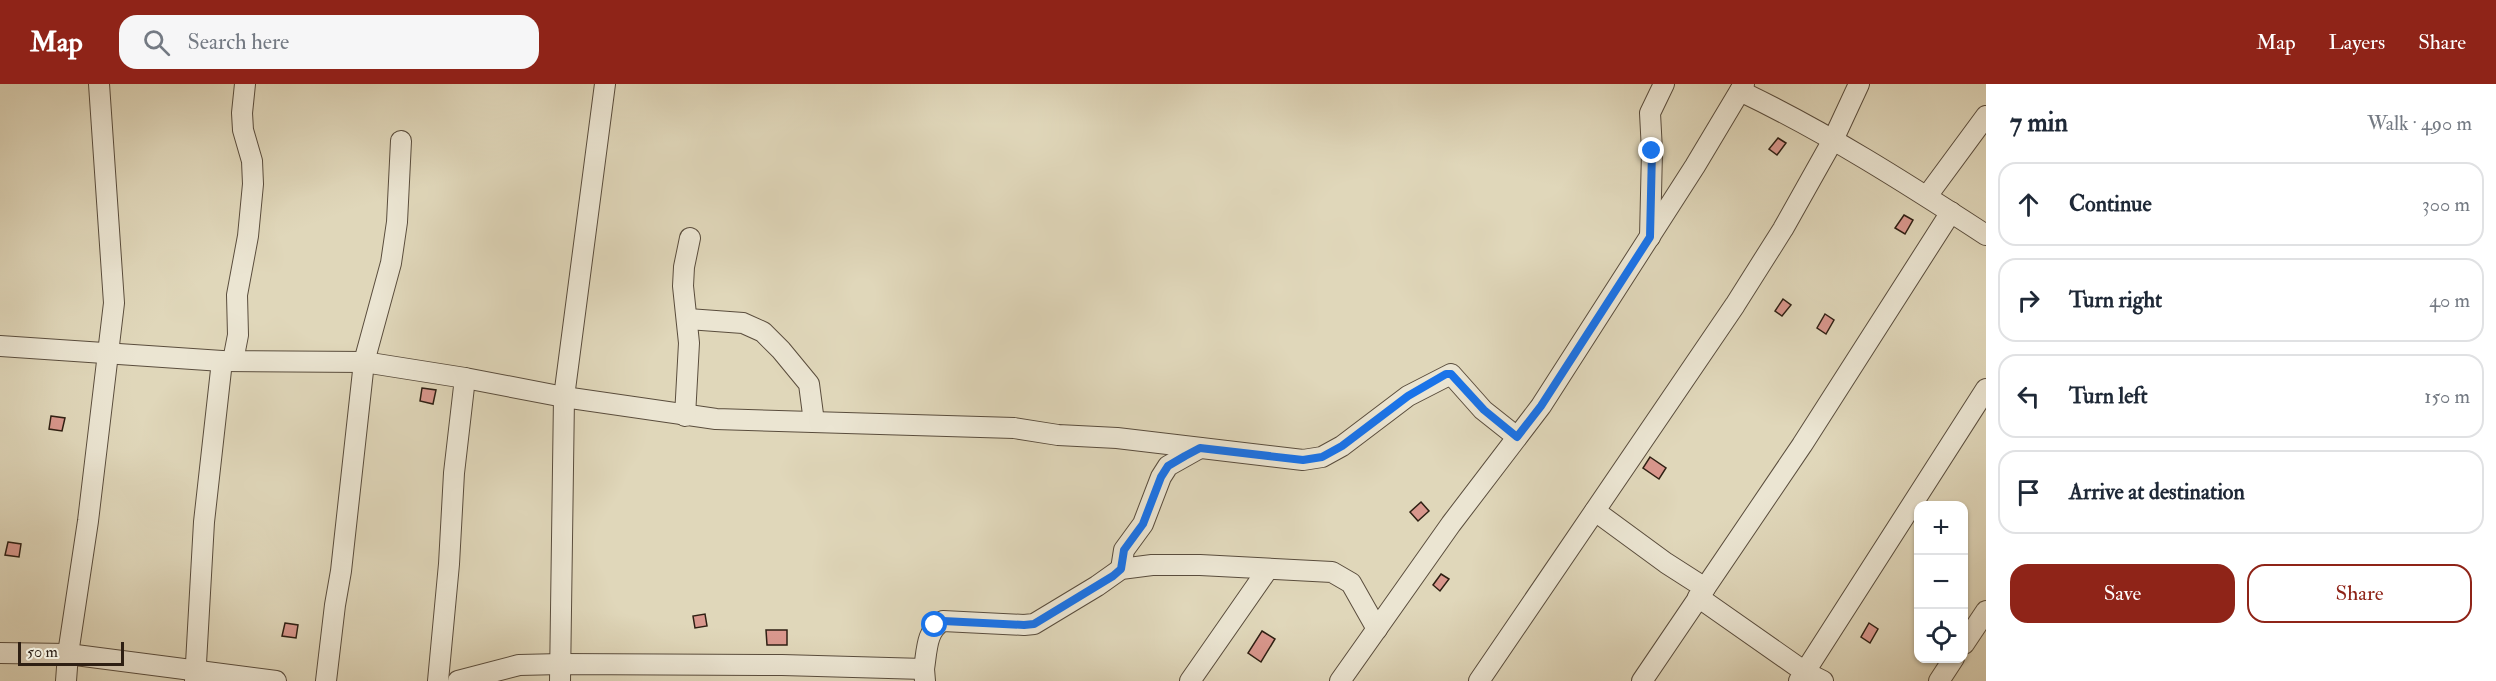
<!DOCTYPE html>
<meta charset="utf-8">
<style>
body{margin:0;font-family:"IM FELL Double Pica",serif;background:#f6f6f7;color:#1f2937}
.controls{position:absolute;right:18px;bottom:18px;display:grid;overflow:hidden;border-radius:12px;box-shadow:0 2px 4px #0004}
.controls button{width:54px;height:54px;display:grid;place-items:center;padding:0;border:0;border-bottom:2px solid #e0e1e3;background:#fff;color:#1f2937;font:30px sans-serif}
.scale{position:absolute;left:18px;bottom:15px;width:106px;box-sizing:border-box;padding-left:6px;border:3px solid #2e1f13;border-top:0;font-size:16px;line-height:21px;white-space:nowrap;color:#2e1f13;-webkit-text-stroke:4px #ebe5d2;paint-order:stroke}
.stop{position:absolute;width:18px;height:18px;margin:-14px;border:4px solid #1a73e8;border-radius:50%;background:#fff}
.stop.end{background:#1a73e8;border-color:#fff;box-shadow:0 2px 6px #0008}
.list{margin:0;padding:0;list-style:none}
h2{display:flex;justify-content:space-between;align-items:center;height:78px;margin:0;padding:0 24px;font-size:26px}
h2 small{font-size:20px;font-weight:400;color:#747a83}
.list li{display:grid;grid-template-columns:39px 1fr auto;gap:18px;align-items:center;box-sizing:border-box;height:84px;margin:0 12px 12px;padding:0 12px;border:2px solid #e0e1e3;border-radius:18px}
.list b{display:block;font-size:22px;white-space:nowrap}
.list em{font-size:20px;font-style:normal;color:#747a83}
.actions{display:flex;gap:12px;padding:18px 24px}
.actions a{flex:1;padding:14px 0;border:2px solid #8f2418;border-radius:18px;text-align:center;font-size:21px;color:#8f2418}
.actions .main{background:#8f2418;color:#fff}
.icon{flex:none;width:33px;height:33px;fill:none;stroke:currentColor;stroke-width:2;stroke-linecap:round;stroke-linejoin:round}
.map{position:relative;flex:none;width:1986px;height:597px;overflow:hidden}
header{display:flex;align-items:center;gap:36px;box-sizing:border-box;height:84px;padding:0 30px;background:#8f2418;color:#fff}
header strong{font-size:28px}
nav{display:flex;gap:33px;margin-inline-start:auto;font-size:21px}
.search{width:420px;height:54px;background:#f6f6f7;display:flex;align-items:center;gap:15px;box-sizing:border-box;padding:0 21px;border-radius:18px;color:#747a83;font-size:22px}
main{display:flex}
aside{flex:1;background:#fff}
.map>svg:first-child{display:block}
.building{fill:#d9978d;stroke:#2e1f13;stroke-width:1.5}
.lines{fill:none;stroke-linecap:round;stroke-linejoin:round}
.minor-casing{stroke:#5a4d3d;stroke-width:22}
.minor{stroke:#ebe5d2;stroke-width:20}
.route{stroke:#1a73e8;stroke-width:8}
</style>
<header>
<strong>Map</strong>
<div class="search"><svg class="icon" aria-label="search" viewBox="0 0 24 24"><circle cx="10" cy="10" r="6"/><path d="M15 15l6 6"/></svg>Search here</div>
<nav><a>Map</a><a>Layers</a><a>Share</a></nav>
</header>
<main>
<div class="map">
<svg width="1986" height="597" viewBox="0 0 1986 597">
<rect width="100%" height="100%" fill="#e0d7ba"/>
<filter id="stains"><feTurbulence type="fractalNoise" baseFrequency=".00333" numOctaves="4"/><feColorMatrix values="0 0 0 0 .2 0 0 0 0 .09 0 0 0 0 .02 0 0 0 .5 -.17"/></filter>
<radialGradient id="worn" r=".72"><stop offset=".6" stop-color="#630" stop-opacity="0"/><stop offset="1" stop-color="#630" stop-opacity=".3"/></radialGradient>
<g class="building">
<polygon points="1778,54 1786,59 1777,71 1769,65"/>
<polygon points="1904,131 1913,136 1905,150 1895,144"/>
<polygon points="1783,215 1791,221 1782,232 1775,227"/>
<polygon points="1825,230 1834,236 1826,250 1817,244"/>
<polygon points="422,304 436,306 433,320 420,317"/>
<polygon points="51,332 65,334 62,347 49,345"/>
<polygon points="1650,373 1666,384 1659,395 1643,384"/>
<polygon points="1421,418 1429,427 1418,437 1410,428"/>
<polygon points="8,458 21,460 19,473 5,471"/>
<polygon points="1441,490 1449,495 1440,507 1433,501"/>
<polygon points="705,530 707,542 695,544 693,532"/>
<polygon points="285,539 298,541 296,554 282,552"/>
<polygon points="1869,539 1878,545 1870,559 1861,553"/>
<polygon points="766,546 787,546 787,561 767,561"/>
<polygon points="1262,547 1275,555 1261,578 1248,569"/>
</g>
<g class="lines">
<defs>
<g id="minor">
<path d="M1740,7C1826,48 1906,99 1986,151"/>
<polyline points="1927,112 1986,32"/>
<polyline points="1650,153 1652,67 1650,29 1664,0"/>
<polyline points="688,235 743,239 763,248 781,266 809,300 814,338"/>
<polyline points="0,262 222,277 364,278 465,294 454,389 449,480 438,597"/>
<polyline points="233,277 238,251 237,211 248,152 253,100 252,77 243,46 242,29 245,0"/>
<polyline points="465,294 564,313 716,335 1014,344 1058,351 1117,354 1303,376 1322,373 1342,362 1408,312 1451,290 1483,326 1517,353"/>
<polyline points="685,332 689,259 683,202 684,183 690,154"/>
<polyline points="1595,427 1666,479 1705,504"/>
<polyline points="1121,485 1124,466 1143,440 1161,393 1168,382 1200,364"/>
<polyline points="1698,513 1805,588 1823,597"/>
<polyline points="1964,560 1986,527"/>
<polyline points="0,569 68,570 276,597"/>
<path d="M924,585C927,567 926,546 943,537L1024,541L1034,540L1097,502L1121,485L1152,481H1200L1332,488L1351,499L1377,545"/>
<polyline points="66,597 68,570 88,437 114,219 99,0"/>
<polyline points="195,597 204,438 222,277"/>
<polyline points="326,597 335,521 341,487 364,278 391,179 397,138 401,57"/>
<polyline points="458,597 519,581 561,580 782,581 924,585 925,597"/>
<polyline points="560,597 564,313 605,0"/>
<polyline points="1190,597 1268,485"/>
<polyline points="1340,597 1451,440 1541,322 1695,82 1744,0"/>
<polyline points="1479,597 1735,221 1783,145 1833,56 1859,0"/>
<polyline points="1642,597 1802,361 1951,128"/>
<polyline points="1799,597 1986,305"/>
<polyline points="1939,597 1954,574"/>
</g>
</defs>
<use href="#minor" class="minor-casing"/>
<use href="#minor" class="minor"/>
</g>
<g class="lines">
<polyline class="route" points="935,541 943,537 1024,541 1034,540 1113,492 1121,485 1124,466 1143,440 1161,393 1168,382 1185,372 1200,364 1303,376 1322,373 1342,362 1408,312 1446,290 1451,290 1484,326 1517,353 1541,322 1650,153 1652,67"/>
</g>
<rect width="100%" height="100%" filter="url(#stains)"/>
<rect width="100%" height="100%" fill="url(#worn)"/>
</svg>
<div class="controls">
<button>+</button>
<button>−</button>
<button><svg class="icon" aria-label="locate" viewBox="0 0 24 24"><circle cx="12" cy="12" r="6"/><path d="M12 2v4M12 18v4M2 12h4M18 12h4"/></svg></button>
</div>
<div class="scale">50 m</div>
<div class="stop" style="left:935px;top:541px"></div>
<div class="stop end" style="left:1652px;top:67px"></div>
</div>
<aside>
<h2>7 min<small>Walk · 490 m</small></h2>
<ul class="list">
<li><svg class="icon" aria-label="ahead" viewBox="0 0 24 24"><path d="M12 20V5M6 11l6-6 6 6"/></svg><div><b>Continue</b></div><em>300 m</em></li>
<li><svg class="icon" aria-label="right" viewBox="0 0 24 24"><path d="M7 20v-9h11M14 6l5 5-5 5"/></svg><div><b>Turn right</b></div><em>40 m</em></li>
<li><svg class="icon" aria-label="left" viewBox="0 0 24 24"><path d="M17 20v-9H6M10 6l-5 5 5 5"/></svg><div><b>Turn left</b></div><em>150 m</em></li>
<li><svg class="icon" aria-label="arrive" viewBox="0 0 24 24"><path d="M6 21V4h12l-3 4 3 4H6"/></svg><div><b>Arrive at destination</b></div></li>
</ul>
<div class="actions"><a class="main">Save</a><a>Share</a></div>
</aside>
</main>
